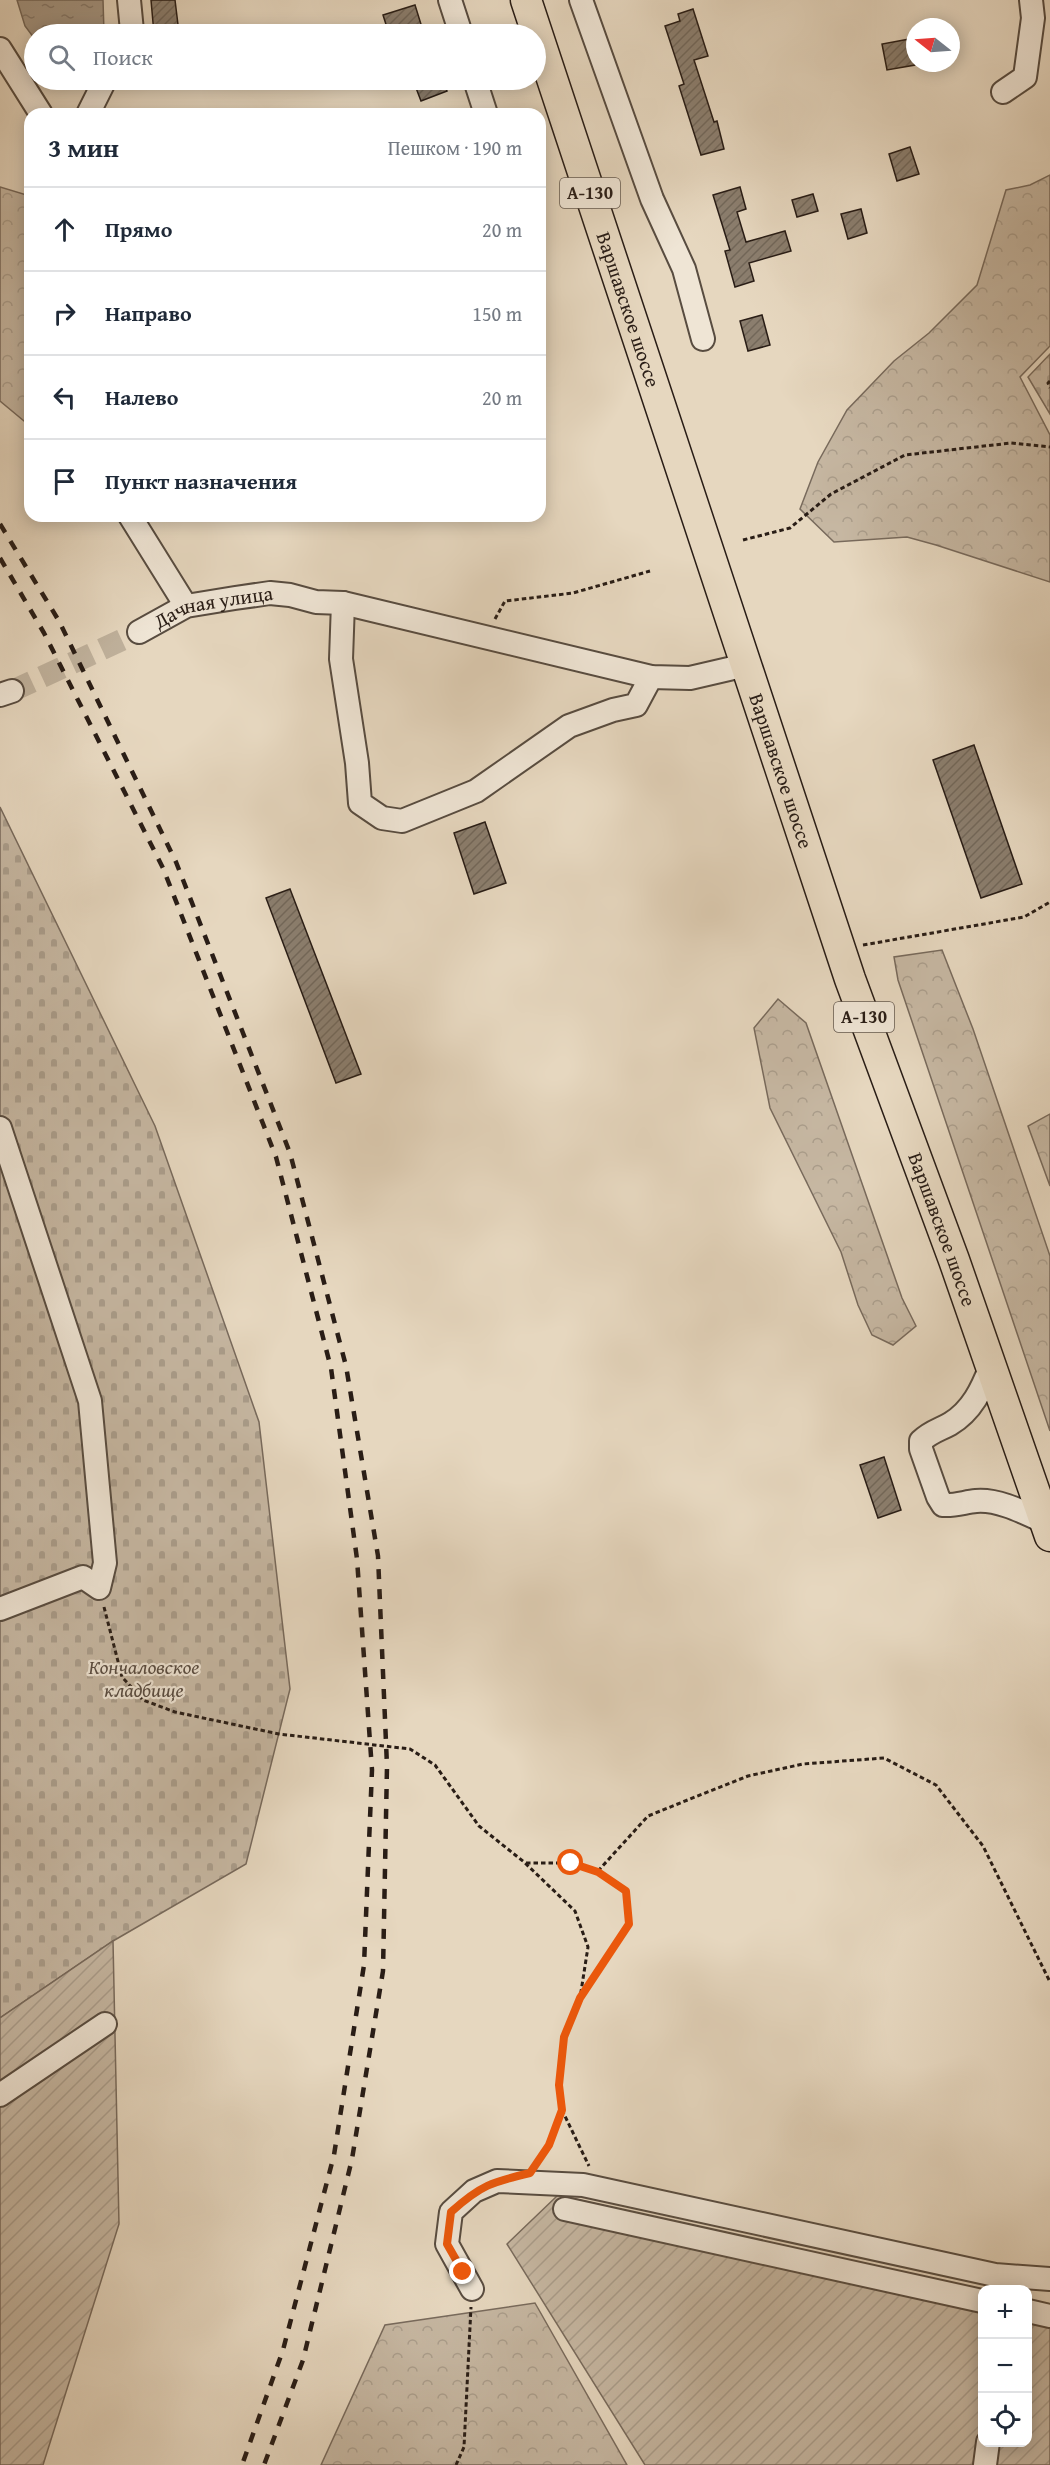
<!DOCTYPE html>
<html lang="ru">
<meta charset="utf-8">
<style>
body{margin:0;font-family:"Gentium Book Plus",serif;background:#f6f6f7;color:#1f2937}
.controls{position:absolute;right:18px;bottom:18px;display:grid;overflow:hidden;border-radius:12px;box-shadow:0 3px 15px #0003}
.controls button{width:54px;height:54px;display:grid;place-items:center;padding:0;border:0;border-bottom:2px solid #e0e1e3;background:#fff;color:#1f2937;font:30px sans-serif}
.compass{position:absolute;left:906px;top:18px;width:54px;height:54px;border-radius:50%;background:#fff;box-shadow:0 3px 15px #0003;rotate:287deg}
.stop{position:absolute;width:18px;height:18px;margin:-14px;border:4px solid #ea580c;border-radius:50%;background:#fff}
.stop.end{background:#ea580c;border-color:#fff;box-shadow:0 2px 6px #0008}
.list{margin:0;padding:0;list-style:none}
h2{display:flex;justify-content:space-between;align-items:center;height:78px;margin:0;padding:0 24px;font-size:26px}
h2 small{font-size:20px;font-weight:400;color:#747a83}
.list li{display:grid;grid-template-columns:39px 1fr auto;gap:18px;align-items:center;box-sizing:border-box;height:84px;padding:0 24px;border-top:2px solid #e0e1e3}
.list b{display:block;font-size:22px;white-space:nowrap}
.list em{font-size:20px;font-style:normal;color:#747a83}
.icon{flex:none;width:33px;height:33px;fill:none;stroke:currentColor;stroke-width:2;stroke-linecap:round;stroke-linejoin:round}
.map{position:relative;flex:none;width:1050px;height:2465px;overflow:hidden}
.search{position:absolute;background:#fff;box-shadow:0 3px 15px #0003;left:24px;top:24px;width:522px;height:66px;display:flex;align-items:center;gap:15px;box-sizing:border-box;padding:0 21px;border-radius:33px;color:#747a83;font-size:22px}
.panel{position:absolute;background:#fff;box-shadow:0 3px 15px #0003;left:24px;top:108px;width:522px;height:414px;border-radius:18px}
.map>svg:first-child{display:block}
.forest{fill:url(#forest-crowns);stroke:#786a5c;stroke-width:1.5}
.cemetery{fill:url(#cemetery-stones);stroke:#786a5c;stroke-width:1.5}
.garden{fill:url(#garden-furrows);stroke:#786a5c;stroke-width:1.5}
.water{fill:url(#water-ripples);stroke:#746759;stroke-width:1.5}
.building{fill:url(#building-hatch);stroke:#291d16;stroke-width:1.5}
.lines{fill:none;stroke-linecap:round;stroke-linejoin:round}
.minor-tunnel{stroke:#c0b29d;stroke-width:22;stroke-dasharray:22 11;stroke-linecap:butt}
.minor-casing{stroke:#584c40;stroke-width:26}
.major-casing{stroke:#291d16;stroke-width:33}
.path{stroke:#291d16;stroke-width:3;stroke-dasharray:4.5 3;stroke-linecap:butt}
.minor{stroke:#efe5d5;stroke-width:22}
.major{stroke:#e6d7bf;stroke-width:30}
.rail{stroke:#291d16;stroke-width:4.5;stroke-dasharray:10 10;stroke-linecap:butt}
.route{stroke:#ea580c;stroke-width:8}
.labels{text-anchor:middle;stroke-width:4.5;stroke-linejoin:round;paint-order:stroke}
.shield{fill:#efe5d5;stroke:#64594f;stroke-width:1.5}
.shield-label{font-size:18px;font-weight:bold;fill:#291d16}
.street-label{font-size:20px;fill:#291d16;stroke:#efe5d5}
.park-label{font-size:20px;font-style:italic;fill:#584b40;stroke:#efe5d5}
</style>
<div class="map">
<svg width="1050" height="2465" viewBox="0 0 1050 2465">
<defs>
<pattern id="forest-crowns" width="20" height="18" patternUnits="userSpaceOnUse" patternTransform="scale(1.5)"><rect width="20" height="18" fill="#c6b7a2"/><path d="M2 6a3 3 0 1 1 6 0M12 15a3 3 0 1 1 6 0" fill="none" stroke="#aa9d8b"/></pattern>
<pattern id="cemetery-stones" width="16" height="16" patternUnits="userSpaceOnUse" patternTransform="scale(1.5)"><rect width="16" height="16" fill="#c6b7a2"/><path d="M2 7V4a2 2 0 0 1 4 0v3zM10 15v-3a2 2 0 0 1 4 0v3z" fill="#aa9d8b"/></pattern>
<pattern id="garden-furrows" width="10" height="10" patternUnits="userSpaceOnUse" patternTransform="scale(1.5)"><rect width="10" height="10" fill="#c6b7a2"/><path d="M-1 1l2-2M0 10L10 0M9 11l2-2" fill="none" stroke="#aa9d8b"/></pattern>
<pattern id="water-ripples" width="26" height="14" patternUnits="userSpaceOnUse" patternTransform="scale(1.5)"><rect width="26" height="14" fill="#a69886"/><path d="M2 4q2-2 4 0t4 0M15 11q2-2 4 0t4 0" fill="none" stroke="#877b6d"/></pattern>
<pattern id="building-hatch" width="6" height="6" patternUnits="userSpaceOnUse" patternTransform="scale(1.5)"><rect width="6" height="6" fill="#8b7e6e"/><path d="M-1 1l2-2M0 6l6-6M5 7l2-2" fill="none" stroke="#726759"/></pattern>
</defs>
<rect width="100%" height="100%" fill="#e6d7bf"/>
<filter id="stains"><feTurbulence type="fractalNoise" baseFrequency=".00333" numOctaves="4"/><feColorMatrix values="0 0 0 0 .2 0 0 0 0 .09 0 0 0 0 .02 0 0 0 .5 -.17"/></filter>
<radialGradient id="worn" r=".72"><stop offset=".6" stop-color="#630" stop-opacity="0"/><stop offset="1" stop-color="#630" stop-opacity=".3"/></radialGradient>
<g class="forest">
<polygon points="1050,175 1050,346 1020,377 1050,435 1050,582 936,545 907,537 834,542 800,509 818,462 847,410 894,361 929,333 977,285 1006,190 1030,185"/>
<polygon points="0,187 30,196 30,426 0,401"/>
<polygon points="942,950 973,1029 1050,1256 1050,1431 898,980 894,957"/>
<polygon points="778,999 806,1023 902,1298 916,1326 893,1345 872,1335 858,1305 841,1252 770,1108 754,1028"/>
<polygon points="1050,1114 1050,1186 1028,1126"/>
<polygon points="535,2303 627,2465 321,2465 385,2325"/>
</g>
<g class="cemetery">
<polygon points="1050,354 1050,414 1028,377"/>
<polygon points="0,807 155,1126 259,1422 290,1689 246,1864 113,1941 0,2018"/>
</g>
<g class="garden">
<polygon points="113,1941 119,2224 43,2465 0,2465 0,2018"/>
<polygon points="558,2195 982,2293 982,2442 1028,2442 1028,2304 1050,2309 1050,2465 645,2465 507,2244"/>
</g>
<polygon class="water" points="17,0 103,0 104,33 34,34 34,38 25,26"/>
<g class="building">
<polygon points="151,0 175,0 179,33 154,34"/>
<polygon points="415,5 424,34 389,34 383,15"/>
<polygon points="693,9 708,56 694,60 714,122 717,121 724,149 701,155 679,86 684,84 665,26 680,21 678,14"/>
<polygon points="915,38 915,65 887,70 882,44"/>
<polygon points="413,80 443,80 447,91 421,101"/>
<polygon points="910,147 919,174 897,181 889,154"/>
<polygon points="740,187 746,209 737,212 746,242 785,231 791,251 749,263 754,281 735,287 725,251 730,250 713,195"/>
<polygon points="813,194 818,211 797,217 792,200"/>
<polygon points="861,209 867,233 848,239 841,214"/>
<polygon points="762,315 770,345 748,351 740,321"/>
<polygon points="974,745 1022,884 981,898 933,760"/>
<polygon points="485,822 506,883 474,894 454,833"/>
<polygon points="290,889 361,1074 336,1083 266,898"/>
<polygon points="884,1457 901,1510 878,1518 860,1465"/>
</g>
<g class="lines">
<polyline class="minor-tunnel" points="12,691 139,632"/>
<defs>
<g id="minor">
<polyline points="129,0 132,31 130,34"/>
<polyline points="450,0 461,34"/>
<polyline points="581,0 652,199 684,269 703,339"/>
<polyline points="0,49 41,114"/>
<polyline points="475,80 486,114"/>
<polyline points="1003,92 1025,77 1033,18 1031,0"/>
<polyline points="88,114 105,80"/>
<polyline points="130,516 186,606"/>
<polyline points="343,603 341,659 357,763 360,803 382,818 402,821 476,791 569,726 613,710 636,705 651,677"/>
<path id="s1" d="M139,632L186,606L235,598L270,593L290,595L316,602L343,603L651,677L690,678L746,665"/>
<polyline points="0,695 12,691"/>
<polyline points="0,1128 90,1401 105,1563 99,1588 83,1577 0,1609"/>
<path d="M991,1366C982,1389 972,1411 950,1424C939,1430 930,1432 921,1441V1449L938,1497L943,1505C955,1506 965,1502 976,1501C999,1499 1025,1513 1045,1522"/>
<polyline points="0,2095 105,2024"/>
<polyline points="565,2209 982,2301"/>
<polyline points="472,2289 447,2244 451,2212 474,2191 497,2181 583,2185 995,2275 1050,2279"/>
<polyline points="1028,2311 1050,2316"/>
<polyline points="985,2465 988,2442"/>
</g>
<g id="major">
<path id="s2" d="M526,0L850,979L954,1260L1050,1536"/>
</g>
</defs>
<use href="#minor" class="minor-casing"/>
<use href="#major" class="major-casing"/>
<g class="path">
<polyline points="1050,381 1048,383 1050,388"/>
<polyline points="743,540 790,528 831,494 905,455 1011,443 1050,447"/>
<polyline points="495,619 505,601 573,593 650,571"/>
<polyline points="863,945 1024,917 1050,902"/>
<polyline points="104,1607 122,1677 143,1700 175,1712 279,1734 410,1749 435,1765 479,1826 524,1862 575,1911 588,1947 580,1998"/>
<polyline points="526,1863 571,1863 598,1871 626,1891 629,1924 580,1998 564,2037 559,2085 562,2110 589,2166"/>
<polyline points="598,1871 648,1816 695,1797 748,1776 803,1764 884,1758 936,1785 983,1846 1050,1982"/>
<polyline points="537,2163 549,2145 561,2112"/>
<polyline points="456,2465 464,2447 471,2307"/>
</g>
<use href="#minor" class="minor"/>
<use href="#major" class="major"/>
<g class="rail">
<polyline points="0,524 59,621 176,862 290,1153 346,1366 378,1556 387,1766 383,1971 352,2159 303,2360 264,2465"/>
<polyline points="0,558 44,633 163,868 276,1157 331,1368 357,1559 372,1770 364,1965 334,2155 283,2350 242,2465"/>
</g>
</g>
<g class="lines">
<path class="route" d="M463,2272L447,2244L451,2212C481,2185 492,2182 530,2173L549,2145L562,2110L559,2085L564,2037L580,1998L629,1924L626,1891L598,1872L571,1863"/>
</g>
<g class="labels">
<g class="shield">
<rect x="560" y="178" width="60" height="30" rx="4.5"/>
<rect x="834" y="1002" width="60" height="30" rx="4.5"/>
</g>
<g class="shield-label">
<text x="590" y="199">А-130</text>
<text x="864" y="1023">А-130</text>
</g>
<g class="street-label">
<text dy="7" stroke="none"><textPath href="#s2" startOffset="326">Варшавское шоссе</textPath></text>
<text dy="7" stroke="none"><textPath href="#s1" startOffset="80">Дачная улица</textPath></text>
<text dy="7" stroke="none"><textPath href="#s2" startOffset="812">Варшавское шоссе</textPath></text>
<text dy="7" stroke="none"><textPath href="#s2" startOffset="1298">Варшавское шоссе</textPath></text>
</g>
<g class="park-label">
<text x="144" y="1674">Кончаловское<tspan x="144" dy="23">кладбище</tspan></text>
</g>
</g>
<rect width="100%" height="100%" filter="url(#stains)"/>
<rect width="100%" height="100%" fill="url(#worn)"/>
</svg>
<div class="controls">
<button>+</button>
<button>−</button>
<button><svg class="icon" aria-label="locate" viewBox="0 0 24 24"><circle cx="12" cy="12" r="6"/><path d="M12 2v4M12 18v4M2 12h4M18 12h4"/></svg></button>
</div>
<svg class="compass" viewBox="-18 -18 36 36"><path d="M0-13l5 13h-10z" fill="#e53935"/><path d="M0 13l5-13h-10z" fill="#747a83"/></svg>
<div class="stop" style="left:571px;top:1863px"></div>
<div class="stop end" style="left:463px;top:2272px"></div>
<div class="search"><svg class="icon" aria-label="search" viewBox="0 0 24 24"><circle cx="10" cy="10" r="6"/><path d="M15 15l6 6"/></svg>Поиск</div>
<section class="panel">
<h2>3 мин<small>Пешком · 190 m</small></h2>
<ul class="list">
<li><svg class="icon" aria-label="ahead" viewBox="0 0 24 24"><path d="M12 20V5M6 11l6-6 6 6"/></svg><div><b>Прямо</b></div><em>20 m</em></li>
<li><svg class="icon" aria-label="right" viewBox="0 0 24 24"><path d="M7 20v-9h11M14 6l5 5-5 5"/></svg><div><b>Направо</b></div><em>150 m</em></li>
<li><svg class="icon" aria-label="left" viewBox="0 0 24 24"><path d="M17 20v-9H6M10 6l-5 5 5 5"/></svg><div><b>Налево</b></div><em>20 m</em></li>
<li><svg class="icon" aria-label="arrive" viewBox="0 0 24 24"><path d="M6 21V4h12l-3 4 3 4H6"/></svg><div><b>Пункт назначения</b></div></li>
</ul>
</section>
</div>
